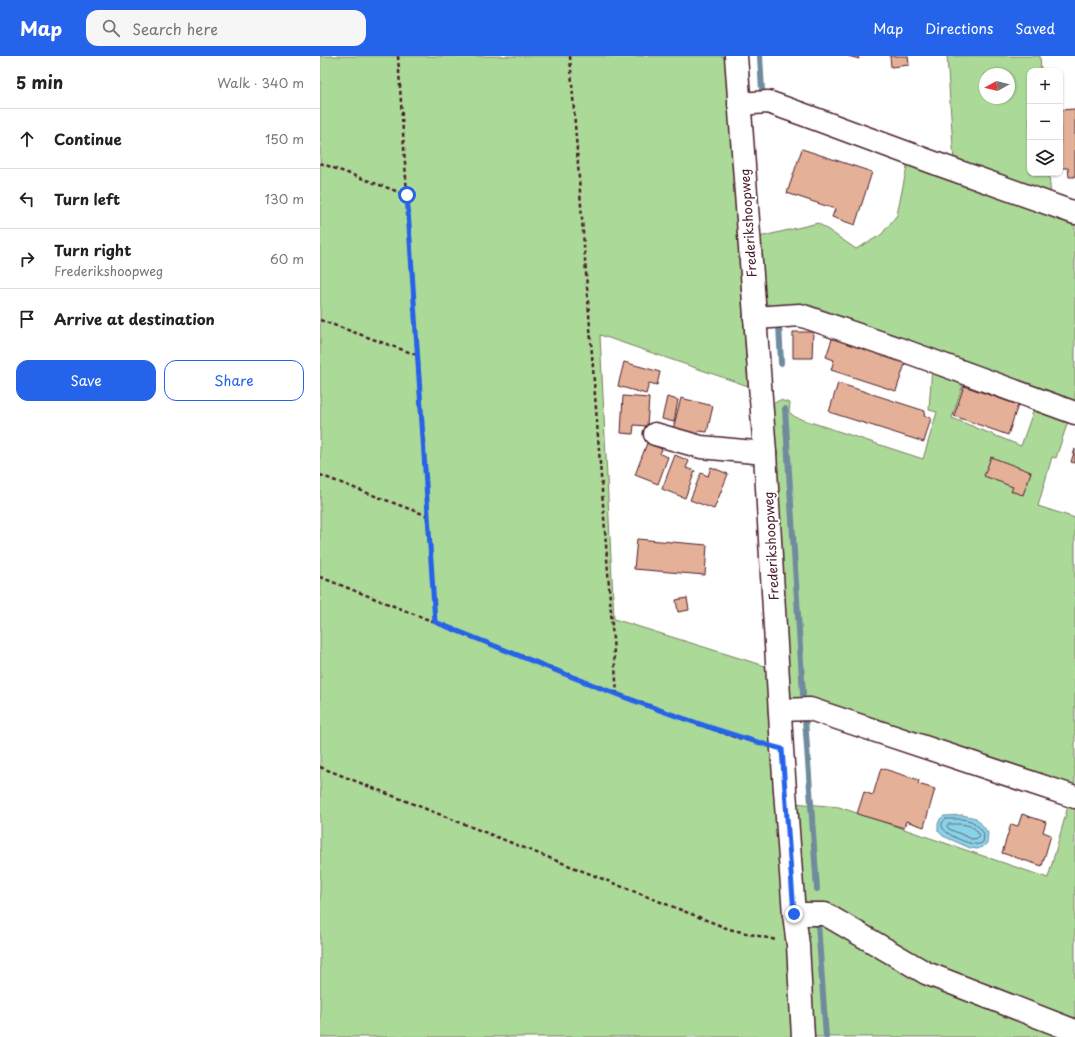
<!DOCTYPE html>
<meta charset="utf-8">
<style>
body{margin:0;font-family:"Playpen Sans",sans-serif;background:#f6f6f6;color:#222}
.controls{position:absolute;right:12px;top:12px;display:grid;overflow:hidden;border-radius:8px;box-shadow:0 1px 3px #0004}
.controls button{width:36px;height:36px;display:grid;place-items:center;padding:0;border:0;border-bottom:1px solid #e0e0e0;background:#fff;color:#222;font:20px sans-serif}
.compass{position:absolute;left:659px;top:12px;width:36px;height:36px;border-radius:50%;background:#fff;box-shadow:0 1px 3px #0004;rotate:262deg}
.stop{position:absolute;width:12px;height:12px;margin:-9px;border:3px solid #2563eb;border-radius:50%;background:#fff}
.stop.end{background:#2563eb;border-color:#fff;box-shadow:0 1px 4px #0008}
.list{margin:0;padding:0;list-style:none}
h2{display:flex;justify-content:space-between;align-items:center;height:52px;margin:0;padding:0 16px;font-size:17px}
h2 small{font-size:13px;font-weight:400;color:#767676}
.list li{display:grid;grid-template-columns:26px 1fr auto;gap:12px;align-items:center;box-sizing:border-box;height:60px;padding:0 16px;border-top:1px solid #e0e0e0}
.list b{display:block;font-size:15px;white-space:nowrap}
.list p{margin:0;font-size:13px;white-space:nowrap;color:#767676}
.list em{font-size:13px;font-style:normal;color:#767676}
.actions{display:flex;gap:8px;padding:12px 16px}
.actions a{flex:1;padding:9px 0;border:1px solid #2563eb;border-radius:12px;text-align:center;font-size:14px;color:#2563eb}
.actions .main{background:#2563eb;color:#fff}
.icon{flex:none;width:22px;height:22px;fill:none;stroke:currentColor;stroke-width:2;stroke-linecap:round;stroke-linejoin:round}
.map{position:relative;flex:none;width:755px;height:981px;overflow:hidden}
header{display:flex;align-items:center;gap:24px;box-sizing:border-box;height:56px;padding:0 20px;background:#2563eb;color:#fff}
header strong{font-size:19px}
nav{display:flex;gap:22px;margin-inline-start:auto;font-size:14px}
.search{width:280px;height:36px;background:#f6f6f6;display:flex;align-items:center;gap:10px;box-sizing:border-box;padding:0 14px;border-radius:12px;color:#767676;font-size:15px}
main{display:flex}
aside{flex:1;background:#fff}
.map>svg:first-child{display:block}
.green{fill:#abd998;stroke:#7a7c62;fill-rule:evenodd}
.water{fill:#88d3e9;stroke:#6f8b9d}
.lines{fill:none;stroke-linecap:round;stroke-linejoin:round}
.shore{stroke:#636777;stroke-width:1}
.stream{stroke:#6f8b9d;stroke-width:6}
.building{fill:#e4b097;stroke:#4a1f2b}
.minor-casing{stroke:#4a1f2b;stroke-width:25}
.path{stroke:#4a1f2b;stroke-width:2.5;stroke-dasharray:4 3;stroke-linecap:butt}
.minor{stroke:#fff;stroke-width:22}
.route{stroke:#2563eb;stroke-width:5}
.labels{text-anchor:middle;stroke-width:4;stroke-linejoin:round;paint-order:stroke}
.street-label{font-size:13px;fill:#4a1f2b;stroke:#fff}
</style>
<header>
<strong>Map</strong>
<div class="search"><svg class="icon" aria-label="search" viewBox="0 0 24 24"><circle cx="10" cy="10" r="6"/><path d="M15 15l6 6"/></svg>Search here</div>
<nav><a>Map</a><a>Directions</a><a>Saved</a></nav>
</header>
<main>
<aside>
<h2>5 min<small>Walk · 340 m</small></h2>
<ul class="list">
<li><svg class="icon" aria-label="ahead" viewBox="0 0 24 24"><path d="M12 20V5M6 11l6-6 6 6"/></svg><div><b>Continue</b></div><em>150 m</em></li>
<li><svg class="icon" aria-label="left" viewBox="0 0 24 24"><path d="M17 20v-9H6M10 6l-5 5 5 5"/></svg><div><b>Turn left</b></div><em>130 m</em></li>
<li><svg class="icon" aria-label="right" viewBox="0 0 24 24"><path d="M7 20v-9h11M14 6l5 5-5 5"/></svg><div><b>Turn right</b><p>Frederikshoopweg</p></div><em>60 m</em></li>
<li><svg class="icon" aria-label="arrive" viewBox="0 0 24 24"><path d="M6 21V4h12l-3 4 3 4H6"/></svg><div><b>Arrive at destination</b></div></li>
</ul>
<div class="actions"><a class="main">Save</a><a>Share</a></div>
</aside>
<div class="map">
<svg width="755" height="981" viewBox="0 0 755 981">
<rect width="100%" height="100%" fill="#fff"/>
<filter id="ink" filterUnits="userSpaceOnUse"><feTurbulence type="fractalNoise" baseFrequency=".025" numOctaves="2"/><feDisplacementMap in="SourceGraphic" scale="8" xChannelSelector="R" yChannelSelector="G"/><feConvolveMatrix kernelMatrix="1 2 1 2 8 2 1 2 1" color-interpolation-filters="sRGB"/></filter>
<g filter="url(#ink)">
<g class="green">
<polygon points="0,0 405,0 428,330 280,279 294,563 448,611 473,981 0,981"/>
<path d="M627,0H720L721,15H710V117H729L731,142L634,106ZM665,18H689V42H665Z"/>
<polygon points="589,101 755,161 755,351 630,305 621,296 490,249 458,250 450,250 444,245 435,182 498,167 536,193 561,179 577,159"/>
<polygon points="612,310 645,322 632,362 701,390 715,350 749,362 736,402 732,401 718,450 755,462 755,735 468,643 447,351 460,344 470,347 469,356 475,361 603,403 617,356 609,354"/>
<polygon points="750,743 755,745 755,971 482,852 474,747 519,751 728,822"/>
<polygon points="495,862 755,981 489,981 483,869"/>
</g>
<polygon class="water" points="642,759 656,762 663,770 668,777 667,787 663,791 657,793 650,792 623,780 618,775 618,768 620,763 624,760"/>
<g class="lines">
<g class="shore">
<path d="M626,763C645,763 653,761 664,778L663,786C661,788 658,789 655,788C647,788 609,773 626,763Z"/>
<path d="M629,768C640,768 658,767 659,782L652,783L629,773L627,770Z"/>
</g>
<g class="stream">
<polyline points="440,0 442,35"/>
<polyline points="459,268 461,307"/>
<polyline points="465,353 483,638"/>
<polyline points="485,663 497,833"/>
<polyline points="498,868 506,981"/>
</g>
</g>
<g class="building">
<polygon points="528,0 538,0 539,3"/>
<polygon points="570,0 588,0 589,9 571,11"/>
<polygon points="755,53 755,121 749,121 748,112 740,112 740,54"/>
<polygon points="482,93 552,116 535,169 512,161 515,153 467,137"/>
<polygon points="473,276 493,276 492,302 473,302"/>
<polygon points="514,277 587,302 576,335 511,314 514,304 506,301"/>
<polygon points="304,306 340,316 337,329 329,327 326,338 298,330"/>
<polygon points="518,327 605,355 604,360 611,362 604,386 509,356"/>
<polygon points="644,330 698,349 688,379 634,360"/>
<polygon points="303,340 329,342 327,370 314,369 313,378 301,377"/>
<polygon points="347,341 358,344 354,366 342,363"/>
<polygon points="361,342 393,350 387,376 379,375 378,379 353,373"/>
<polygon points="327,387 342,393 340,398 348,401 338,428 315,419"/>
<polygon points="755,393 755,407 751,406"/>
<polygon points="355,399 369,405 366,412 375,415 365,442 342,433"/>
<polygon points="671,401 711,416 703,439 691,435 693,431 664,420"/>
<polygon points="391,411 408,418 394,453 370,444 381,417 388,420"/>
<polygon points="317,483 387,489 385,519 314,513"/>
<polygon points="367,542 369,554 358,556 356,544"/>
<polygon points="561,712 599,724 598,728 615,733 604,771 586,765 584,772 537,758 544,736 553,739"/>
<polygon points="702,758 726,766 723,776 731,779 722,810 682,797 691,768 698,770"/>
</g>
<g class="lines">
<defs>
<g id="minor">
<polyline points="416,0 445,397 462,693 474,858 478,889 483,981"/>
<polyline points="419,48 448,46 482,58 620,109 755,157"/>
<polyline points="435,262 480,259 588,296 755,357"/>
<polyline points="335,378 381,391 445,397"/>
<polyline points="460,654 490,653 755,741"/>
<polyline points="474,858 505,858 606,917 755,975"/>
</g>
</defs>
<use href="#minor" class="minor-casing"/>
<g class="path">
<polyline points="78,0 115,566"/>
<polyline points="250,0 297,638"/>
<polyline points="0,107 87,139"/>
<polyline points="0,264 97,299"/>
<polyline points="0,419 108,460"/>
<polyline points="0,521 297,638 415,681 441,687"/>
<polyline points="0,711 409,873 456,884"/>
</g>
<use href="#minor" class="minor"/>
</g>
</g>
<g class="lines" filter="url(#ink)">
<path class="route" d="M87,139L115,566C229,611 343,661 462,693L474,858"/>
</g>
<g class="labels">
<g class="street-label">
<text transform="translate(428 167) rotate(-94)" y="5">Frederikshoopweg</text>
<text transform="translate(451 490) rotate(-93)" y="5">Frederikshoopweg</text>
</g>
</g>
</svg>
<div class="controls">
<button>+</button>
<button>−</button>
<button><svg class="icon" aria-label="layers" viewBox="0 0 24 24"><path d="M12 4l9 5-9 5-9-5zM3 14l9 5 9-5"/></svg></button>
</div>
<svg class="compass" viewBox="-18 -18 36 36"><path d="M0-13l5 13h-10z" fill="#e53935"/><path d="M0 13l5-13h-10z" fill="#767676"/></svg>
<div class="stop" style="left:87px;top:139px"></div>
<div class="stop end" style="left:474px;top:858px"></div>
</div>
</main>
